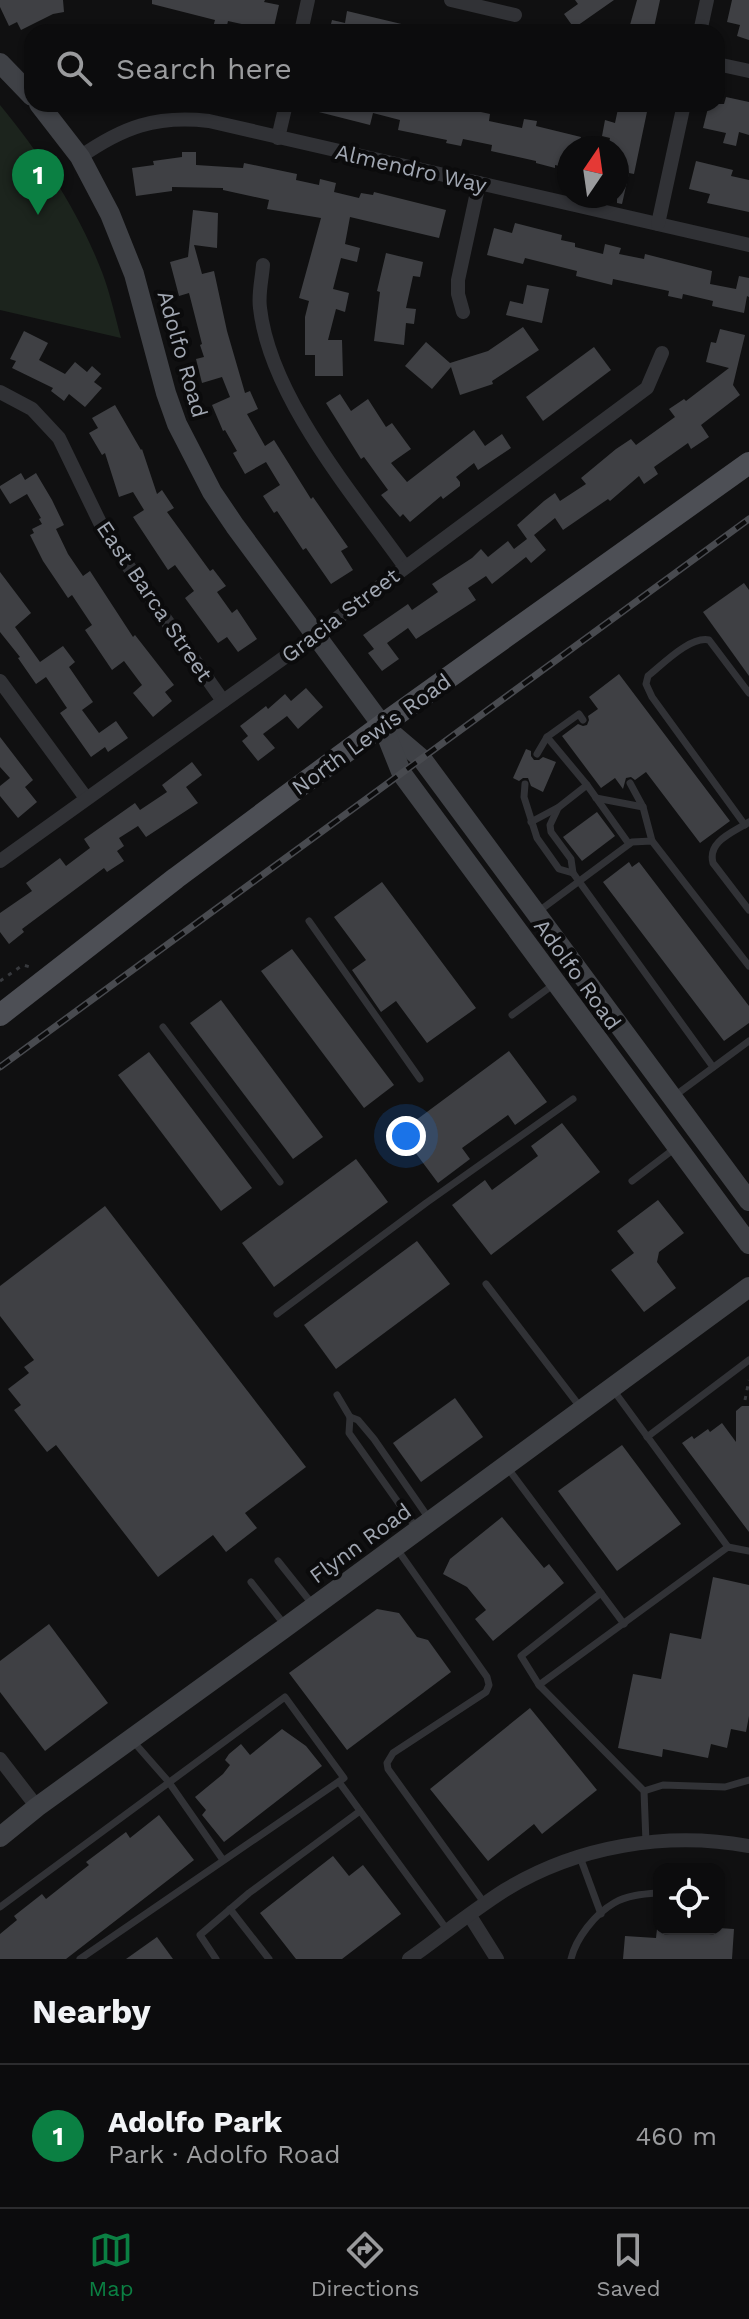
<!DOCTYPE html>
<meta charset="utf-8">
<style>
body{margin:0;font-family:"Work Sans",sans-serif;background:#151516;color:#f1f3f6}
.controls{position:absolute;right:24px;bottom:24px;display:grid;overflow:hidden;border-radius:16px;box-shadow:0 2px 6px #0004}
.controls button{width:72px;height:72px;display:grid;place-items:center;padding:0;border:0;border-bottom:2px solid #2c2c2e;background:#0c0c0d;color:#f1f3f6;font:40px sans-serif}
.compass{position:absolute;left:557px;top:136px;width:72px;height:72px;border-radius:50%;background:#0c0c0d;box-shadow:0 2px 6px #0004;rotate:13deg}
.you{position:absolute;left:406px;top:1136px;width:28px;height:28px;margin:-20px;border:6px solid #fff;border-radius:50%;background:#1a73e8;box-shadow:0 0 0 12px #1a73e833}
.badge{display:grid;place-items:center;width:52px;height:52px;border-radius:50%;background:#0b8043;color:#fff;font-size:26px;font-weight:700}
.pin{position:absolute;translate:-50% -66px;filter:drop-shadow(0 2px 4px #0008)}
.pin::after{content:'';position:absolute;top:42px;width:28px;height:24px;background:inherit;clip-path:polygon(0 0,100% 0,50% 100%)}
.list{margin:0;padding:0;list-style:none}
h2{display:flex;justify-content:space-between;align-items:center;height:104px;margin:0;padding:0 32px;font-size:34px}
h2 small{font-size:26px;font-weight:400;color:#9a9b9d}
.list li{display:grid;grid-template-columns:52px 1fr auto;gap:24px;align-items:center;box-sizing:border-box;height:144px;padding:0 32px;border-top:2px solid #2c2c2e}
.list b{display:block;font-size:30px;white-space:nowrap}
.list p{margin:0;font-size:26px;white-space:nowrap;color:#9a9b9d}
.list em{font-size:26px;font-style:normal;color:#9a9b9d}
.icon{flex:none;width:44px;height:44px;fill:none;stroke:currentColor;stroke-width:2;stroke-linecap:round;stroke-linejoin:round}
.map{position:relative;flex:none;width:749px;height:1959px;overflow:hidden}
.search{position:absolute;background:#0c0c0d;box-shadow:0 2px 6px #0004;left:24px;right:24px;top:24px;height:88px;display:flex;align-items:center;gap:20px;box-sizing:border-box;padding:0 28px;border-radius:24px;color:#9a9b9d;font-size:30px}
.sheet{height:248px;background:#0c0c0d}
nav{display:flex;justify-content:space-around;align-items:center;box-sizing:border-box;height:112px;border-top:2px solid #2c2c2e;background:#0c0c0d;font-size:22px;color:#9a9b9d}
nav a{display:grid;justify-items:center;gap:4px}
nav .on{color:#0b8043}
.map>svg:first-child{display:block}
.green{fill:#1c241d}
.building{fill:#3f4044}
.lines{fill:none;stroke-linecap:round;stroke-linejoin:round}
.path{stroke:#37393d;stroke-width:3;stroke-dasharray:4 6;stroke-linecap:butt}
.lane{stroke:#313236;stroke-width:7}
.street{stroke:#313236;stroke-width:14}
.secondary{stroke:#3f4146;stroke-width:20}
.primary{stroke:#4d4f55;stroke-width:22}
.rail-casing{stroke:#484a4f;stroke-width:7}
.rail{stroke:#0b0b0c;stroke-width:4;stroke-dasharray:12;stroke-linecap:butt}
.labels{text-anchor:middle;stroke-width:8;stroke-linejoin:round;paint-order:stroke}
.street-label{font-size:22px;fill:#a1a7b2;stroke:#0b0b0c}
</style>
<div class="map">
<svg width="749" height="1959" viewBox="0 0 749 1959">
<rect width="100%" height="100%" fill="#101011"/>
<path class="green" d="M0,105C43,158 77,208 102,272C110,293 115,316 121,338L0,310Z"/>
<g class="building">
<polygon points="0,0 63,0 64,12 53,14 21,30 17,22 9,26 0,7"/>
<polygon points="152,0 265,0 264,2 279,5 273,31 228,21 226,30 213,27 215,20 152,4"/>
<polygon points="575,0 614,0 574,28 564,14 578,4"/>
<polygon points="637,0 660,0 653,32 628,32"/>
<polygon points="732,0 749,0 749,40 737,36 740,25 727,22"/>
<polygon points="347,11 414,27 414,32 329,32 332,20 345,23"/>
<polygon points="726,97 749,102 749,135 739,132 736,146 723,143 726,133 703,128 709,104 724,104"/>
<polygon points="304,104 415,104 453,112 454,106 490,114 489,121 522,128 524,119 537,121 536,126 581,137 578,148 569,148 569,168 555,165 555,168 536,163 536,161 491,151 492,145 463,139 461,146 446,143 447,140 398,130 400,120 373,113 370,125 303,108"/>
<polygon points="619,104 648,107 634,174 629,173 622,204 617,203 617,148 608,148 610,138 602,136 605,120 615,123"/>
<polygon points="182,152 196,152 196,165 243,168 244,163 297,174 296,180 319,185 320,179 336,183 334,192 359,198 361,193 373,195 374,192 446,210 439,238 350,217 345,244 360,248 357,262 341,258 333,289 349,293 345,312 336,309 328,340 342,340 343,376 315,376 315,355 305,355 305,317 309,301 299,298 321,218 267,209 269,200 223,190 223,188 172,187 172,191 136,196 132,168 154,165 153,161 182,157"/>
<polygon points="696,161 733,170 731,176 749,180 749,212 707,203 710,194 689,189"/>
<polygon points="193,210 218,213 217,248 194,245 202,274 214,271 227,331 245,393 250,391 258,409 247,414 265,446 274,440 311,499 313,497 348,547 341,551 353,570 331,584 306,548 303,550 277,511 274,513 263,496 280,485 266,462 245,474 233,453 237,451 225,430 223,431 212,405 230,397 222,377 202,383 196,359 204,357 200,345 202,344 189,293 179,296 170,262 188,257"/>
<polygon points="515,223 562,235 561,240 575,243 575,247 603,254 605,244 621,248 619,254 644,259 645,254 712,271 710,284 736,289 739,276 749,278 749,297 747,296 744,313 712,306 713,301 683,294 682,299 668,296 669,291 613,279 612,285 576,276 577,271 525,258 523,264 487,255 494,228 512,233"/>
<polygon points="386,253 423,262 420,277 413,276 406,308 416,309 414,324 406,323 404,345 374,341 380,292 377,291"/>
<polygon points="527,285 549,289 542,323 506,315 510,301 523,304"/>
<polygon points="523,327 539,350 492,381 493,384 460,395 451,367 432,389 405,366 426,342 450,363 488,351"/>
<polygon points="720,329 745,335 733,385 740,395 701,425 709,437 691,449 688,443 654,467 658,474 644,484 639,476 610,501 608,499 563,530 555,518 534,535 546,550 531,563 526,557 492,584 486,576 468,588 476,600 416,639 408,628 387,643 399,659 382,671 368,653 374,649 363,635 408,604 412,610 438,592 432,584 472,558 481,549 488,557 508,541 514,549 527,539 517,525 544,501 555,493 560,501 586,484 581,478 616,449 631,439 636,445 675,417 669,409 684,399 686,401 729,368 706,362 711,342 716,343"/>
<polygon points="24,331 48,343 39,360 65,374 75,362 87,372 92,366 101,374 94,382 102,388 85,407 69,394 64,401 51,391 53,388 12,368 16,361 10,359"/>
<polygon points="594,347 611,370 543,421 526,397"/>
<polygon points="340,394 351,411 368,399 386,427 392,423 411,449 391,463 407,482 474,430 485,446 502,434 511,448 478,470 474,463 456,477 460,482 460,486 443,499 441,496 410,522 403,514 400,517 381,495 388,490 364,457 361,459 326,403"/>
<polygon points="115,405 141,450 142,449 157,494 162,490 174,508 167,512 210,571 213,569 226,586 217,592 232,613 237,609 257,639 238,652 227,637 218,643 185,598 194,591 175,565 168,570 133,517 144,510 133,492 119,497 105,453 102,455 89,433 98,428 92,418"/>
<polygon points="21,473 25,480 36,473 52,500 64,525 56,529 68,554 83,576 90,571 133,637 135,635 174,685 165,692 172,701 153,717 133,693 142,685 124,661 112,670 85,630 92,625 72,595 68,598 43,561 30,535 34,533 32,529 42,524 39,519 41,518 27,494 10,504 0,488 0,486"/>
<polygon points="0,572 31,613 15,627 40,662 63,646 75,662 69,667 93,702 82,710 99,733 116,721 128,738 108,752 105,747 91,757 60,713 67,708 46,677 36,684 18,658 20,657 0,632"/>
<polygon points="744,583 749,590 749,676 703,612"/>
<polygon points="619,674 730,821 700,843 646,772 635,780 631,777 626,778 623,789 615,778 601,788 562,736 578,724 583,726 587,725 589,720 588,716 598,709 589,697"/>
<polygon points="306,688 323,707 298,729 287,716 263,734 275,748 258,761 242,741 248,736 240,726 266,706 268,709 285,694 291,701"/>
<polygon points="0,737 33,780 25,787 37,802 18,818 0,796 0,786 10,778 0,767"/>
<polygon points="526,749 531,751 531,756 534,760 539,760 543,757 556,762 543,792 531,786 528,778 523,778 519,781 513,778"/>
<polygon points="192,762 202,775 186,787 198,803 146,837 138,826 119,838 124,846 117,851 124,861 107,872 104,868 22,929 24,932 9,944 0,932 0,913 32,891 26,883 60,858 66,866 90,848 84,839 135,803 140,810 167,792 162,785"/>
<polygon points="597,812 615,836 582,861 563,837"/>
<polygon points="629,862 632,867 639,862 749,1006 749,1023 724,1041 603,882"/>
<polygon points="382,882 476,1008 427,1043 396,1001 381,1012 352,970 366,960 334,917"/>
<polygon points="292,949 394,1085 364,1108 261,971"/>
<polygon points="221,1000 323,1137 293,1159 190,1023"/>
<polygon points="509,1051 547,1102 515,1125 508,1115 462,1148 470,1159 438,1183 400,1132"/>
<polygon points="149,1052 252,1188 221,1211 118,1075"/>
<polygon points="562,1123 600,1172 491,1255 452,1205 485,1180 492,1190 538,1156 531,1146"/>
<polygon points="356,1159 388,1202 274,1287 242,1243"/>
<polygon points="658,1200 684,1233 659,1252 657,1262 676,1288 644,1312 611,1270 634,1253 617,1231"/>
<polygon points="105,1206 306,1467 245,1513 257,1528 226,1552 213,1535 158,1577 56,1445 47,1452 14,1410 21,1405 8,1389 29,1373 24,1367 34,1360 0,1316 0,1286"/>
<polygon points="417,1241 450,1284 336,1369 304,1325"/>
<polygon points="455,1398 483,1437 421,1482 393,1443"/>
<polygon points="742,1406 749,1406 749,1532 682,1443 692,1436 694,1439 708,1429 710,1432 722,1423 736,1442 736,1411"/>
<polygon points="622,1445 681,1524 617,1571 558,1491"/>
<polygon points="502,1517 544,1568 549,1564 564,1583 493,1641 475,1619 486,1610 467,1587 443,1574 450,1559"/>
<polygon points="713,1577 749,1585 749,1716 746,1732 731,1729 727,1748 711,1744 708,1758 663,1749 662,1757 618,1748 633,1674 661,1679 670,1633 701,1639"/>
<polygon points="377,1609 399,1613 417,1637 428,1640 451,1672 347,1750 289,1673"/>
<polygon points="49,1624 108,1703 45,1751 0,1692 0,1661"/>
<polygon points="530,1708 597,1790 542,1834 534,1824 488,1861 430,1789"/>
<polygon points="282,1729 306,1746 322,1766 224,1842 202,1815 206,1810 195,1797 223,1774 230,1765 225,1760 229,1754 241,1744 250,1755"/>
<polygon points="159,1815 194,1860 66,1959 0,1959 0,1934 17,1920 14,1916 42,1894 46,1899 89,1865 86,1862 126,1832 130,1838"/>
<polygon points="333,1856 349,1876 363,1865 401,1914 342,1959 296,1959 260,1913"/>
<polygon points="719,1928 734,1929 732,1959 623,1959 625,1936 656,1938 657,1929"/>
<polygon points="157,1937 173,1959 126,1959"/>
</g>
<g class="lines">
<g class="path">
<polyline points="0,981 23,965 30,967"/>
<polyline points="745,1400 749,1380"/>
</g>
<g class="lane">
<polyline points="547,737 587,785"/>
<polyline points="537,754 547,737 579,714 583,720"/>
<polyline points="630,783 643,807 652,841"/>
<polyline points="525,784 524,797 537,838 559,869 573,873 713,1067"/>
<polyline points="596,798 643,807"/>
<polyline points="558,808 550,825 551,832 571,859 573,873"/>
<polyline points="531,822 559,807 587,785 629,844"/>
<path d="M749,822C734,832 707,841 713,863L749,910"/>
<path d="M745,825L652,697L646,684L648,676C663,664 690,636 709,640L749,693"/>
<polyline points="539,911 632,842 652,841 749,966"/>
<polyline points="309,921 420,1079"/>
<polyline points="512,1015 553,985"/>
<polyline points="163,1027 280,1182"/>
<polyline points="673,1097 749,1041"/>
<polyline points="632,1181 674,1149"/>
<polyline points="486,1284 581,1408"/>
<polyline points="277,1314 426,1203 573,1099"/>
<polyline points="614,1391 728,1547"/>
<polyline points="337,1395 350,1417 358,1420 374,1439 430,1520"/>
<polyline points="350,1417 349,1433 417,1529"/>
<polyline points="647,1437 749,1360"/>
<polyline points="507,1467 624,1624"/>
<polyline points="397,1549 487,1677 489,1685 486,1692 393,1753 387,1763 388,1769 485,1904"/>
<polyline points="278,1561 313,1605"/>
<polyline points="251,1582 284,1624"/>
<polyline points="539,1685 521,1656 601,1593"/>
<polyline points="132,1740 168,1781 223,1860"/>
<polyline points="339,1782 448,1931"/>
<polyline points="644,1791 663,1785 725,1787 749,1780"/>
<polyline points="646,1842 644,1791 539,1685 728,1547 749,1551"/>
<polyline points="580,1857 601,1914"/>
<polyline points="0,1907 285,1697 344,1778 80,1959"/>
<polyline points="230,1909 269,1959"/>
<polyline points="216,1959 200,1935 249,1893 360,1811"/>
<path d="M571,1959C576,1938 595,1914 614,1903C627,1895 645,1894 659,1893"/>
</g>
<g class="street">
<polyline points="451,0 515,15"/>
<polyline points="301,32 308,0"/>
<polyline points="700,32 707,0"/>
<polyline points="717,64 749,71"/>
<polyline points="278,138 286,104"/>
<path d="M80,157C123,127 156,115 209,121L749,245"/>
<polyline points="658,224 684,104"/>
<path d="M263,265C262,279 258,294 260,308C270,397 353,494 405,567"/>
<polyline points="463,312 458,294 458,280 479,183"/>
<polyline points="0,392 32,409 59,438 105,533 223,701"/>
<polyline points="0,681 86,798"/>
<polyline points="0,861 289,654 647,388 662,353"/>
<polyline points="0,1759 37,1807"/>
<polyline points="470,1916 497,1959"/>
<path d="M409,1959C441,1936 472,1911 505,1890C577,1846 666,1831 749,1846"/>
</g>
<g class="secondary">
<polyline points="0,63 32,96"/>
<polyline points="39,104 80,157 110,214 134,274 166,393 177,424 212,492 235,526 382,725 422,759 749,1201"/>
<polyline points="384,729 402,774 749,1244"/>
<polyline points="0,1837 37,1807 286,1627 749,1287"/>
</g>
<polyline class="primary" points="0,1015 176,878 382,725 749,463"/>
<defs>
<polyline id="rail" points="0,1067 749,519"/>
</defs>
<use href="#rail" class="rail-casing"/>
<use href="#rail" class="rail"/>
</g>
<g class="labels">
<g class="street-label">
<text transform="translate(411 168) rotate(13)" y="8">Almendro Way</text>
<text transform="translate(183 354) rotate(74)" y="8">Adolfo Road</text>
<text transform="translate(155 601) rotate(56)" y="8">East Barca Street</text>
<text transform="translate(340 615) rotate(-37)" y="8">Gracia Street</text>
<text transform="translate(371 734) rotate(-36)" y="8">North Lewis Road</text>
<text transform="translate(578 974) rotate(54)" y="8">Adolfo Road</text>
<text transform="translate(360 1543) rotate(-36)" y="8">Flynn Road</text>
</g>
</g>
</svg>
<div class="controls">
<button><svg class="icon" aria-label="locate" viewBox="0 0 24 24"><circle cx="12" cy="12" r="6"/><path d="M12 2v4M12 18v4M2 12h4M18 12h4"/></svg></button>
</div>
<svg class="compass" viewBox="-18 -18 36 36"><path d="M0-13l5 13h-10z" fill="#e53935"/><path d="M0 13l5-13h-10z" fill="#9a9b9d"/></svg>
<div class="you"></div>
<div class="pin badge" style="left:38px;top:215px">1</div>
<div class="search"><svg class="icon" aria-label="search" viewBox="0 0 24 24"><circle cx="10" cy="10" r="6"/><path d="M15 15l6 6"/></svg>Search here</div>
</div>
<section class="sheet">
<h2>Nearby<small></small></h2>
<ul class="list">
<li><span class="badge">1</span><div><b>Adolfo Park</b><p>Park · Adolfo Road</p></div><em>460 m</em></li>
</ul>
</section>
<nav>
<a class="on"><svg class="icon" aria-label="map" viewBox="0 0 24 24"><path d="M3 6l6-2 6 2 6-2v14l-6 2-6-2-6 2zM9 4v14M15 6v14"/></svg>Map</a>
<a><svg class="icon" aria-label="directions" viewBox="0 0 24 24"><path d="M12 3l9 9-9 9-9-9zM9 14v-3h6M13 9l2 2-2 2"/></svg>Directions</a>
<a><svg class="icon" aria-label="saved" viewBox="0 0 24 24"><path d="M7 4h10v16l-5-4-5 4z"/></svg>Saved</a>
</nav>
